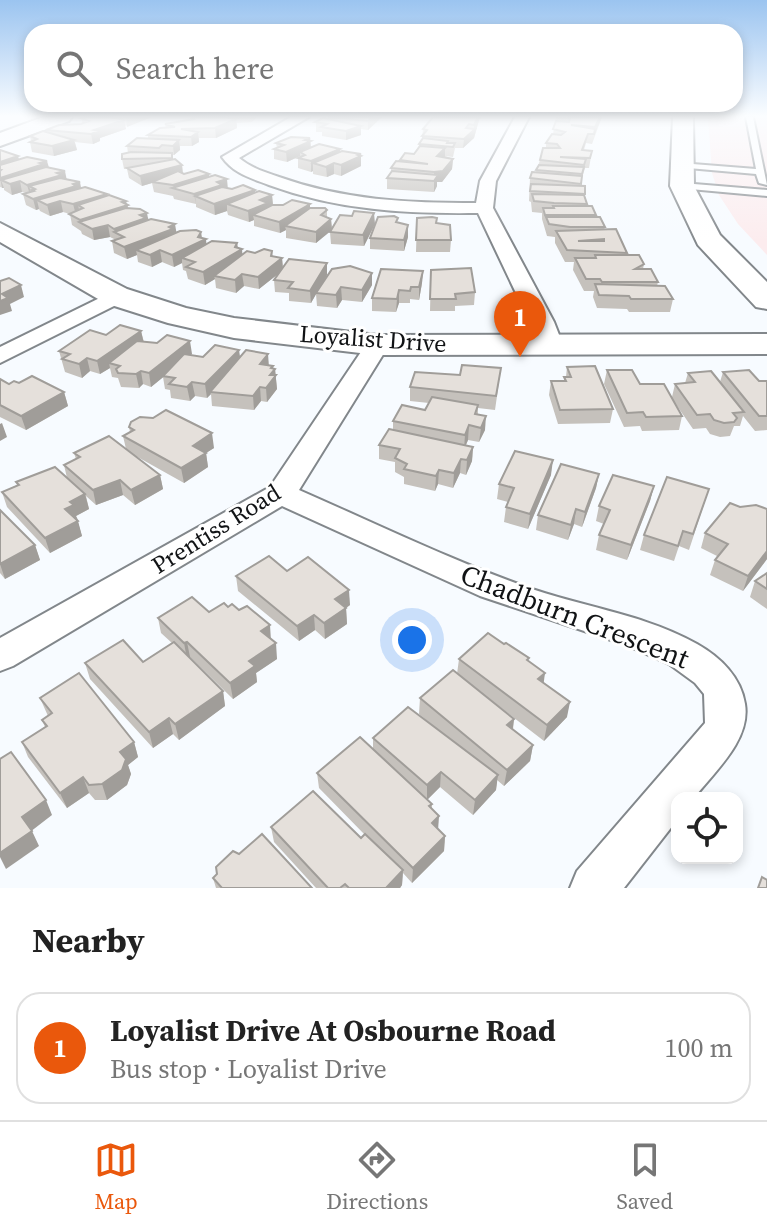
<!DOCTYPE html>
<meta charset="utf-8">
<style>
body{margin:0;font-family:"Source Serif 4",serif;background:#f6f6f6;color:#222}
.controls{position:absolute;right:24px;bottom:24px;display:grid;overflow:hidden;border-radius:16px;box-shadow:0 4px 12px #0003}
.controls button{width:72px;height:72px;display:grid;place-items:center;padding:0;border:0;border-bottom:2px solid #e0e0e0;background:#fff;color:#222;font:40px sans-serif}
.you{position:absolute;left:412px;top:640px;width:28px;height:28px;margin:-20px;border:6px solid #fff;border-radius:50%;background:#1a73e8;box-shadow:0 0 0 12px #1a73e833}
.badge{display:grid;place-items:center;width:52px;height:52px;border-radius:50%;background:#ea580c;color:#fff;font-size:26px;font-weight:700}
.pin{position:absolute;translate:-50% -66px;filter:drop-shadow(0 2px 4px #0008)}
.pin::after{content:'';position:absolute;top:42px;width:28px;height:24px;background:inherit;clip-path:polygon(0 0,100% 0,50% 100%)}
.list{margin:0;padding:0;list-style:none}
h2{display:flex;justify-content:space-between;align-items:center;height:104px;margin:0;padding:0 32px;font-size:34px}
h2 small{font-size:26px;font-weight:400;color:#767676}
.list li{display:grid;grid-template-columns:52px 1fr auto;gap:24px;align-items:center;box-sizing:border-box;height:112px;margin:0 16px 16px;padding:0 16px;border:2px solid #e0e0e0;border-radius:24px}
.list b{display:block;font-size:30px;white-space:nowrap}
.list p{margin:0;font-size:26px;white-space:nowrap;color:#767676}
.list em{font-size:26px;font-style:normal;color:#767676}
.icon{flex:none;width:44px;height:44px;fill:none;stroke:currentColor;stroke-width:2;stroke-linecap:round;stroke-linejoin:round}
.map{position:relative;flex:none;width:767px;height:888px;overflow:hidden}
.search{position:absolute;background:#fff;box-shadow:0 4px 12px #0003;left:24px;right:24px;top:24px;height:88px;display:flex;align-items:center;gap:20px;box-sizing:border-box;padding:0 28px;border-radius:24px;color:#767676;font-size:30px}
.sheet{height:232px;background:#fff}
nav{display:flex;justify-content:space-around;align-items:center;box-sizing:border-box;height:112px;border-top:2px solid #e0e0e0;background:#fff;font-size:22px;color:#767676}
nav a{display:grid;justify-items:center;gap:4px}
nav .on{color:#ea580c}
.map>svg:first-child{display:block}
.industrial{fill:#fcecee}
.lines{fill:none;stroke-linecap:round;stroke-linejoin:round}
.lane-casing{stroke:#82878b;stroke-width:4}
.street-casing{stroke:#82878b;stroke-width:4}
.secondary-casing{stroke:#82878b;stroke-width:4}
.lane{fill:#fff;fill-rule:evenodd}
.street{fill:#fff;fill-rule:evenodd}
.secondary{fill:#fff;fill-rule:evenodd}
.wall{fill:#c5c1bc;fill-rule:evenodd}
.shaded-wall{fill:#a09d99}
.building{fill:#e5e0db;stroke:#a09d99;stroke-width:2;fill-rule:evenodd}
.labels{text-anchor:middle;stroke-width:6;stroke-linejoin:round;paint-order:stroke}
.street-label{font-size:24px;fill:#111315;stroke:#fff}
.near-street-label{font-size:28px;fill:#111315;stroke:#fff}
</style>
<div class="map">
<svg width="767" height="888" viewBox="0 0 767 888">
<rect width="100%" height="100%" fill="#f7fbff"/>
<polygon class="industrial" points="708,117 767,117 767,255 738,224 719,195 712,173"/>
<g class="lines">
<defs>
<g id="lane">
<polygon points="746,117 753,117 767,185 759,183 756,174 677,167 677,163 680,163 756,169"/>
<polygon points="682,183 767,190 767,196 679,188 678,186"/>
</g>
<g id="street">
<path d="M291,117H309L239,158C251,168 265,172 279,177C343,200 408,203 476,203L480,181L515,117H529L496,181L493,208L554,322L563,345L559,350H543L478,213C406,214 337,210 269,185C251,178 234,174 222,157Z"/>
<polygon points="116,290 124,291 127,296 124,301 0,363 0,347"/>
<path d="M377,338L385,340L389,345L299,490C377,524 454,562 535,590C589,608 648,616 697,644C720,657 741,677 745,704C751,740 714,772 694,798H677V820L624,888H570L577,871L705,723L704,694L695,683L669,664L626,645L480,596L282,506L13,666L0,671V638L270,487L369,340Z"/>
</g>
<g id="secondary">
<polygon points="43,117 72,117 69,121 0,146 0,133"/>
<polygon points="673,117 693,117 694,186 720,235 767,282 767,309 756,307 698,245 670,186"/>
<polygon points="0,223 127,289 186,308 234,318 377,335 767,334 767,354 377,355 234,338 168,323 105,303 0,242"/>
</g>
</defs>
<use href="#lane" class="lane-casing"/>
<use href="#street" class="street-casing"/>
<use href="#secondary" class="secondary-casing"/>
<use href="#lane" class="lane"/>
<use href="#street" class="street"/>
<use href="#secondary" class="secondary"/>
</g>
<g class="wall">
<polygon points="83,117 152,117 125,126 126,129 100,138 100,141 93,144 75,142 77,150 54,156 32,152 30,142 31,141 30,136 47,132 46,130 83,124 81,118"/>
<polygon points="190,117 257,117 252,122 237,123 237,128 216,138 199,138 199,142 192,146 180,146 180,150 174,155 172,155 173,160 182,165 183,174 209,174 209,176 228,188 272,195 273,205 310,204 310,208 327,210 327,217 331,219 332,230 375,224 364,246 331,244 330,232 331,230 316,243 286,238 286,230 280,233 254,226 254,220 249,222 228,215 227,211 215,215 196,207 196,204 174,199 173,196 154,192 152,183 142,186 129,178 127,169 124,169 122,159 128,153 127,146 148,138 148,135 166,128 165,124 191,120"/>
<polygon points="328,117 382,117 368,130 361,129 361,135 346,140 322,136 322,132 316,132 316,122 328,119"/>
<polygon points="433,117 481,117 479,120 474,138 463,148 455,148 453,157 445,156 453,159 452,169 442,182 437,182 437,186 434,192 387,189 387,178 391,173 391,168 400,161 400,160 414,154 422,140 423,129"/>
<path d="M556,117H602L592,144L586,143L584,150L592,151L589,168H585L580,185L585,186L584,195L587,206L596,215V217L605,227L604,230L627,253L626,255L644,264L643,269L658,282L657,286L673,299L670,312H629L627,309L597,308L593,297L594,291H584L573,270L574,262H565L555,243V237L547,236L542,219V213L532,212L531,202L529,201L530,178L536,172L540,160L546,148V143L553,134ZM604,239V241H578Z"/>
<polygon points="310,138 311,147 340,149 340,152 361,154 361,166 341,176 334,174 327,177 313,174 313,171 311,172 298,168 298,158 300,156 287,162 274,159 274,149 277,148 276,143"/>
<polygon points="0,150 19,160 49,168 81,188 107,196 128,205 128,208 148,220 177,232 201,232 202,238 206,239 206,244 237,243 238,248 243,255 272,251 272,256 282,258 283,268 327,275 320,287 372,285 362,302 342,300 337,308 317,306 316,294 311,303 289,301 289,293 275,292 274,280 278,274 259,289 244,286 236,293 216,288 215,279 205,285 188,279 186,271 183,270 182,263 174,267 162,262 152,267 138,262 137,255 127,259 114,253 112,241 116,240 110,237 94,240 82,234 81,231 72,225 70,214 63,212 50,216 40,211 39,209 36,210 26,205 23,194 26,193 22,192 12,195 4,190 4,188 0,187"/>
<polygon points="417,218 436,223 451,240 450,252 416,252"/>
<polygon points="398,223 408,237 404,251 370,249 370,238"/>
<polygon points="431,270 475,292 474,305 455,306 455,311 430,311"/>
<polygon points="423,271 422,283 419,300 410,299 410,303 399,303 396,312 372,311 372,298"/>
<polygon points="141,331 144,342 192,354 190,355 203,357 240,358 269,365 275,369 277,389 267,402 261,401 254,410 212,406 211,394 207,398 195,396 190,401 171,398 170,390 165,389 163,377 151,387 143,384 139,388 121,387 118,378 112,377 110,368 100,374 90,371 82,378 65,372 59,351 106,335"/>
<polygon points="567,367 613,409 610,423 558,424 549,395 551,381 564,381 564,377 566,377"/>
<polygon points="607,370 672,397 675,384 685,383 688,373 720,382 723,372 759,381 767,381 767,430 755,431 743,416 740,426 734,426 730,436 720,437 710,434 706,428 693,429 675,403 682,416 679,430 642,431 640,426 624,427 604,384"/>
<polygon points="0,379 9,384 19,383 64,392 68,406 26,430 0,417"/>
<polygon points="499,382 495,410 478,408 478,414 485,430 479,442 468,440 466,445 473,447 472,461 466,475 460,473 453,488 438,484 435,491 404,484 404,477 395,472 395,462 379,459 379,445 393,430 393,421 425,410 429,403 410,401 410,387"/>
<polygon points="129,427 214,448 206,453 208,467 184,483 134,455 160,475 163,489 135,505 123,495 96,505 86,496 89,509 76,516 82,536 50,553 7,507 2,492 17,485 16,482 67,478 64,465 76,459 74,453 126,449 123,436 130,432"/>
<polygon points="599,474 596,488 582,527 574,524 568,540 536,530 538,515"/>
<polygon points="551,475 528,529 504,522 506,507 508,502 497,499 499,484"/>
<polygon points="654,486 650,501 627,560 596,550 599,535 604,524 596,521 599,506"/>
<polygon points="709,489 689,550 679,546 674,561 640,550 644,535"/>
<polygon points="740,507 767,559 743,591 710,575 715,560 717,556 701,548 705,533"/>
<polygon points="0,510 35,545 40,560 5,579 0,573"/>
<polygon points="287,571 350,605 346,608 347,624 325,639 315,630 299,641 238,591 236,576"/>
<polygon points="767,573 767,609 750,597 755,581"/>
<polygon points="228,607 271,639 277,659 256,673 257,682 233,699 190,657 189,658 223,691 225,706 179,740 173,734 153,748 90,679 85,663 143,662 172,643 161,633 158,618 209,612"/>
<polygon points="459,659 528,661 567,717 544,741 474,687 514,719 513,730 533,745 530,761 504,786 497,780 496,790 473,815 440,787 427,800 432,804 432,809 438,830 445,836 444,851 412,883 403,873 402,885 400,888 316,888 274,842 271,827 361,838 365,835 319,788 317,773 373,749 373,738 437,729 419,714 420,698 457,674"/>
<polygon points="40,698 134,742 138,757 128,765 131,774 127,785 107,800 95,800 89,793 67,808 28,757 22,742 45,727 42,720 48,716"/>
<polygon points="213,878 312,888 216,888"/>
</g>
<g class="shaded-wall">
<polygon points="126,117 152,117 127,127"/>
<polygon points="230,117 230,121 236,119 237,128 216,138 215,128 224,118"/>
<polygon points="372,117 382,117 368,130 368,121"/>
<polygon points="467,117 481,117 479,120 474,138 463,148 464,139 474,129 474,125"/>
<polygon points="600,117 602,117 594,136 595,127"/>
<polygon points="124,120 126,129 100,138 100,141 93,144 91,134 94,130"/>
<polygon points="361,126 361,135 346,140 346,131"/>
<polygon points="198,132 199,142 192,146 191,137"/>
<polygon points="310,138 311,151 300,152 300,156 287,162 286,152"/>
<polygon points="74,140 77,150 54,156 52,146"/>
<polygon points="179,140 180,150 174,155 173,146"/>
<polygon points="445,148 445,158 437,156"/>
<polygon points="340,149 341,159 313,163 313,171 311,172 311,161"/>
<polygon points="172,153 174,167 182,165 183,176 152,182 152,183 142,186 140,176 173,167"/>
<polygon points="361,154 361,166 341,176 341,165"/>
<polygon points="18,156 21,166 0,170 0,162"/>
<polygon points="453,159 452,169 442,182 437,182 437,186 434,192 434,172"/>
<polygon points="47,161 50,171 20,181 22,192 12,195 10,184 1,180 4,188 2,188 0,178"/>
<polygon points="334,163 334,174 327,177 326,167"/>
<polygon points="65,171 67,181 35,189 29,186 32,195 30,195 27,185"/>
<polygon points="209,174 210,185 174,188 173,185"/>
<polygon points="227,179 228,190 195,196 196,204 194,194 217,182"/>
<polygon points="80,182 82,193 79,197 61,202 63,212 50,216 47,205 37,200 39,209 36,210 33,199"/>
<polygon points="255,190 256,201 227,204 227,211 215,215 214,204"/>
<polygon points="107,194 109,205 83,208 78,205 80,214 76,215 73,204"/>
<polygon points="272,195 273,206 253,215 254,220 249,222 248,211 260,200"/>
<polygon points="126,201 130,216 81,223 80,220"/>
<polygon points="310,204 310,215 285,226 286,230 280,233 279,222"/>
<polygon points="147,213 149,224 124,237 115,233 114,229"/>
<polygon points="374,213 375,224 364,246 363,235"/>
<polygon points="331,219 332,230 316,243 316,232"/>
<polygon points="175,224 177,236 136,250 137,255 127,259 124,247"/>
<polygon points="108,225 110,237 94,240 92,229"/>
<polygon points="408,225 408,237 404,251 404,240"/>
<polygon points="201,232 202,241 206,239 207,251 182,258 182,263 174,267 172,255 198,237"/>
<polygon points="237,243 238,252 242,249 243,261 214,276 215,279 205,285 203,272 235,247"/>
<polygon points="160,250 162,262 152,267 150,255"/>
<polygon points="272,251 273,263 282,258 283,270 259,289 258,277 271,256"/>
<polygon points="327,263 327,275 311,303 310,291"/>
<polygon points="423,271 422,283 419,300 419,287"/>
<polygon points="372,273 372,285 362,302 362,290"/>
<polygon points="242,274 244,286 236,293 235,280"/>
<polygon points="21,285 24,297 10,304 12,311 0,315 0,301 2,294"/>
<polygon points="341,287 342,300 337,308 336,295"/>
<polygon points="399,290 399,303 396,312 397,299"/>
<polygon points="141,331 144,344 109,363 110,368 100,374 97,361"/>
<polygon points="190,341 192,354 151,387 149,373"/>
<polygon points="239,350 241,363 210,392 211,394 207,398 205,384"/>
<polygon points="268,354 269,367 260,364"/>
<polygon points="87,358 90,371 82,378 79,364"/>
<polygon points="273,366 273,371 275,369 277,389 267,402 266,388 271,368"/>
<polygon points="141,371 143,384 139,388 136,374"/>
<polygon points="192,382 195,396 190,401 187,387"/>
<polygon points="260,387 261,401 254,410 253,396"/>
<polygon points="64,392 68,406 26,430 21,416"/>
<polygon points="486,416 485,430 479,442 481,428"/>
<polygon points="2,423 7,437 0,441 0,424"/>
<polygon points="469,425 468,440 464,449 465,435"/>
<polygon points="212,433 214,448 206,453 208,467 184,483 181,468 193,446"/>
<polygon points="473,447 472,461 466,475 467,460"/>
<polygon points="461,459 460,473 453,488 454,473"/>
<polygon points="553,460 551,475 528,529 530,514"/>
<polygon points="439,470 438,484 435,491 436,476"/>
<polygon points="599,474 596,488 582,527 585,512"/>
<polygon points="160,475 163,489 135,505 131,490"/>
<polygon points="120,480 123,495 96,505 93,490"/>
<polygon points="654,486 650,501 627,560 631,545"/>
<polygon points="85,494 89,509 76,516 78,520 65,509 70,502"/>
<polygon points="576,509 574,524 568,540 571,525"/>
<polygon points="78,521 82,536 50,553 45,538"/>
<polygon points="35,545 40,560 5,579 0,564"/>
<polygon points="767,551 767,559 743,591 748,576"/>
<polygon points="349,590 350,605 336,615 335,599"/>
<polygon points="346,608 347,624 325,639 324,623"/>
<polygon points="314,615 315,630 299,641 297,626"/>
<polygon points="270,625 271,641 261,631"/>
<polygon points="187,642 190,657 187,659 184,643"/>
<polygon points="276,643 277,659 256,673 257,682 233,699 230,683 249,661"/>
<polygon points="545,673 543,688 538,679"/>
<polygon points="223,691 225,706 179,740 175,724"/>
<polygon points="570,702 567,717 544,741 547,725"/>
<polygon points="169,718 173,734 153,748 149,732"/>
<polygon points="514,719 512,734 507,725"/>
<polygon points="134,742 138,757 128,765 131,774 127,785 107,800 102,784 120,752"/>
<polygon points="533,745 530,761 504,786 507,770"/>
<polygon points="441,772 440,787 427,800 427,785"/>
<polygon points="498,775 496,790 473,815 475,800"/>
<polygon points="83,777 89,793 67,808 60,793"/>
<polygon points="46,800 52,815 30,832 22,817"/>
<polygon points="439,816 438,831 432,823"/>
<polygon points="32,831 39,846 6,869 0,857 0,853"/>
<polygon points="445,836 444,851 412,883 413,868"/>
<polygon points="403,870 402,885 400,888 386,888"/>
</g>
<g class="building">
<polygon points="83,117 110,117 124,120 94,130 99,131 91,134 46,130 59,125 81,124 89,121 81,118"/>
<polygon points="192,117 225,117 236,119 215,128 181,129 198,132 191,137 148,135 160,128 175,127 165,124 194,119"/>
<polygon points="328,117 372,117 368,121"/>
<polygon points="433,117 478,117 474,125 469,124 466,128 475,129 464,139 422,136 427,130 423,129"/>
<polygon points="568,117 600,117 595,127 571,125 595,129 594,134 588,134 582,150 592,151 590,158 560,157 586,159 584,165 540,160 543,148 560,148 557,144 546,143 552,134 561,135 565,132 553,129 556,121 569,122 570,118"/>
<polygon points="323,118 361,126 346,131 321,127 327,124 315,122"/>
<polygon points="43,131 74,140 52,146 30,142 37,139 30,136"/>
<polygon points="291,137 310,138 305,140 311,141 286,152 274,149 284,145 276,143"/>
<polygon points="137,138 179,140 173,146 162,145 159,148 127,146"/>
<polygon points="423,138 448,141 447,143 455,143 453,147 419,144"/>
<polygon points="319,144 340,149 311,161 298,158 305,155 300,152"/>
<polygon points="420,146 445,148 437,156 453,159 443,171 434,172 391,168 396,161 428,164 400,160 405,153 414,154"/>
<polygon points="0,150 18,156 0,162"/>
<polygon points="342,151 361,154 358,155 361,156 341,165 334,163 326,167 313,163"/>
<polygon points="131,152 172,153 172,158 122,159 122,154"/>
<polygon points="27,157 47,161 40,163 44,164 0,178 0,171 1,170 0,170 0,165"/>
<polygon points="175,159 182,165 140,176 127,168"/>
<polygon points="539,165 584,167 582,174 536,170"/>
<polygon points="46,167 65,171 57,173 62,175 27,185 20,181 10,184 1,180"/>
<polygon points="198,170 209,174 173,185 152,182 178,171 184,174"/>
<polygon points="392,171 438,175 434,181 387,178"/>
<polygon points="532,172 582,176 581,184 530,178"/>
<polygon points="215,175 227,179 217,182 222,185 194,194 172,188"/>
<polygon points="60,178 80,182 73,184 76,186 33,199 23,194 34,191 32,190 35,189 29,186"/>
<polygon points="531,184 585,186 585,194 530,191"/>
<polygon points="243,185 255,190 214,204 195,196 222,187 232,189"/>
<polygon points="85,187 107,194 73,204 60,201 47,205 37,200"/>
<polygon points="259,191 272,195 260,200 268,203 248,211 227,204"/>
<polygon points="532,194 584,195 587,204 554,203 534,201"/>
<polygon points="109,195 126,201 122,202 128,205 80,220 69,214 83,208 78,205"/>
<polygon points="292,200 310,204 279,222 253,215 272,205 283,205"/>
<polygon points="553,206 592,206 596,215 545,215 543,208 554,208"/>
<polygon points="126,208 140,209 147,213 140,215 146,218 114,229 108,225 92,229 79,222"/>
<polygon points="310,208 325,208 327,210 321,215 331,219 316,232 285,226"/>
<polygon points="354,211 374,213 363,235 330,232 340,215 352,216"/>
<polygon points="394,216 398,218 396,222 408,225 404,240 370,238 378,217"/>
<polygon points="432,217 437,218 436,223 450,225 451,240 416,240 417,218"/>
<polygon points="546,217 600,217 605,227 570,227 549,224"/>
<polygon points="151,219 175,224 169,227 173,229 124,247 112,241 124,237 114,232"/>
<path d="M616,229L627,253L567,250L556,231ZM604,239V241H578Z"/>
<polygon points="196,230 201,232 198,237 206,239 172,255 160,250 150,255 136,250 180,231"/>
<polygon points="212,241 237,243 235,247 242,249 203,272 186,267 195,262 182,258"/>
<polygon points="264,249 272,251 271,256 282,258 258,277 242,274 235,280 214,276 247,251 255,253"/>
<polygon points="595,255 639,255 644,264 635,269 651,269 658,282 602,282 600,279 586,279 575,258 596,258"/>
<polygon points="289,259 327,263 310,291 288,288 293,282 274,280"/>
<polygon points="350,266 372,273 362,290 341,287 336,295 316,293 332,269"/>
<polygon points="471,268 475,292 455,294 456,299 430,299 431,270"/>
<polygon points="381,269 423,271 419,287 411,287 410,291 399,290 397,299 372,298"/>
<polygon points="9,278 21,285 2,294 8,298 0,301 0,281"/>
<polygon points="595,284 665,286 673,299 631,299 629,296 599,295"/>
<polygon points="120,325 141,331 97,361 87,358 79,364 62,359 70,354 59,351 90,330 106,335"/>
<polygon points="167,335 190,341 149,373 141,371 136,374 118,373 116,369 120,366 109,363 137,341 157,343"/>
<polygon points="215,345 239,350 205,384 192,382 187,387 169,384 175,378 163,376 184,354 203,357"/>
<polygon points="246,350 268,354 260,364 273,366 271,368 275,369 270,375 276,375 266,388 260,387 253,396 210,392"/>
<polygon points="462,365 501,368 496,396 410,387 415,372 460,375"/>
<polygon points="595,366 613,409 560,410 551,381 566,381 564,377 571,377 567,367"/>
<polygon points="607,370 632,370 640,384 664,384 682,416 646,417 643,412 627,413"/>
<polygon points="749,370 759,381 767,381 767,416 759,416 723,372"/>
<polygon points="711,371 744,412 733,413 737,418 734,422 724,423 714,420 710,414 697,415 675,384 695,382 688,373"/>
<polygon points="32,376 64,392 21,416 0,405 0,379 9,384 14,381 19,383"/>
<polygon points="432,397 478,405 475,414 486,416 481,428 469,425 465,435 393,421 402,405 425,410"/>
<polygon points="166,410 212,433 193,446 206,453 181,468 123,436 134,430 129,427 131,422 140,417 153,418"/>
<polygon points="389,429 473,447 467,460 461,459 454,473 439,470 436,476 404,469 407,464 395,458 400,449 379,445"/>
<polygon points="109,436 160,475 131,490 120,480 93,490 64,465 80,457 74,453"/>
<polygon points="515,451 553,460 530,514 506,507 514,488 499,484"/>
<polygon points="561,464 599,474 585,512 576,509 571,525 538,515"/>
<polygon points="55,467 85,494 70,502 74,505 65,509 78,521 45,538 2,492 19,485 16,482"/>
<polygon points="613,475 654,486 631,545 599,535 610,510 599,506"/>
<polygon points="667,477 709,489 693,534 683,531 678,546 644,535"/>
<polygon points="730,503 740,507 756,505 767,509 767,551 748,576 715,560 728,544 705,533"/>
<polygon points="0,510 35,545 0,564"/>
<polygon points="269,556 287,571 308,557 349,590 335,599 346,608 324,623 314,615 297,626 236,576"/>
<polygon points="767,573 767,589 755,581"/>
<polygon points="192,597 209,612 224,603 228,607 232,604 239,610 247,606 270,625 261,631 276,643 249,661 255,666 230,683 187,642 184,643 158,618"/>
<polygon points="488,633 504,644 506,643 529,658 527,660 545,673 538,679 570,702 547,725 459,659"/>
<polygon points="123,640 143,662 174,642 223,691 175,724 169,718 149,732 85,663"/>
<polygon points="453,670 514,719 507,725 533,745 507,770 420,698"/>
<polygon points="79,673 134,742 120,752 126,759 122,770 102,784 89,785 83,777 60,793 22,742 47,726 42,720 52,713 40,698"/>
<polygon points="408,707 498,775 475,800 441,772 427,785 373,738"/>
<polygon points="360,737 432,804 429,806 439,816 432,823 445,836 413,868 317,773"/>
<polygon points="11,752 46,800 22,817 32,831 0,853 0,759"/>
<polygon points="313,791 361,838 365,834 403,870 386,888 349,888 345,884 340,888 328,888 271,827"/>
<polygon points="262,834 312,888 222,888 213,878 217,874 216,867 233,851 239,854"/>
<polygon points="762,877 767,880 767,888 758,888"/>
</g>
<linearGradient id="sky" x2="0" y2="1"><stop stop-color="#9bc4f0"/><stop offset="0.48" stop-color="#fbfdff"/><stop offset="1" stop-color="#fbfdff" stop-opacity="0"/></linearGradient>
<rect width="767" height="242" fill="url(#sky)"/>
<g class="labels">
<g class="street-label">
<text transform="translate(373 339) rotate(4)" y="8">Loyalist Drive</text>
<text transform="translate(216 529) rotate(-32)" y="8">Prentiss Road</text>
</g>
<g class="near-street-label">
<text transform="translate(575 616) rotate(21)" y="10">Chadburn Crescent</text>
</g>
</g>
</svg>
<div class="controls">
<button><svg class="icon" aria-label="locate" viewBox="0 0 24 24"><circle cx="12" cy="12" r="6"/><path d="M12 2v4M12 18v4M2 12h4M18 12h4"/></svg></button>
</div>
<div class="you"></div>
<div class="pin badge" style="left:520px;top:357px">1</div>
<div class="search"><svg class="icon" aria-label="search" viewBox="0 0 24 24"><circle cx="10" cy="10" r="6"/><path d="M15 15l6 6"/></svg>Search here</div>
</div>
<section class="sheet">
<h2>Nearby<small></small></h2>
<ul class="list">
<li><span class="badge">1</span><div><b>Loyalist Drive At Osbourne Road</b><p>Bus stop · Loyalist Drive</p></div><em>100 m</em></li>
</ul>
</section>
<nav>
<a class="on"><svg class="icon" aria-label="map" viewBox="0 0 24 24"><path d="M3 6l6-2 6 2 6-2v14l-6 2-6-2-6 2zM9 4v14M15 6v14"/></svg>Map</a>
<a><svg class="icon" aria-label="directions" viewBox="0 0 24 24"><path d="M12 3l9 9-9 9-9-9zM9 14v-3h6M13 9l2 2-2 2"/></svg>Directions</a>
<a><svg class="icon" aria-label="saved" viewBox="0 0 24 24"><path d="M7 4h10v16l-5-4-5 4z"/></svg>Saved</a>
</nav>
